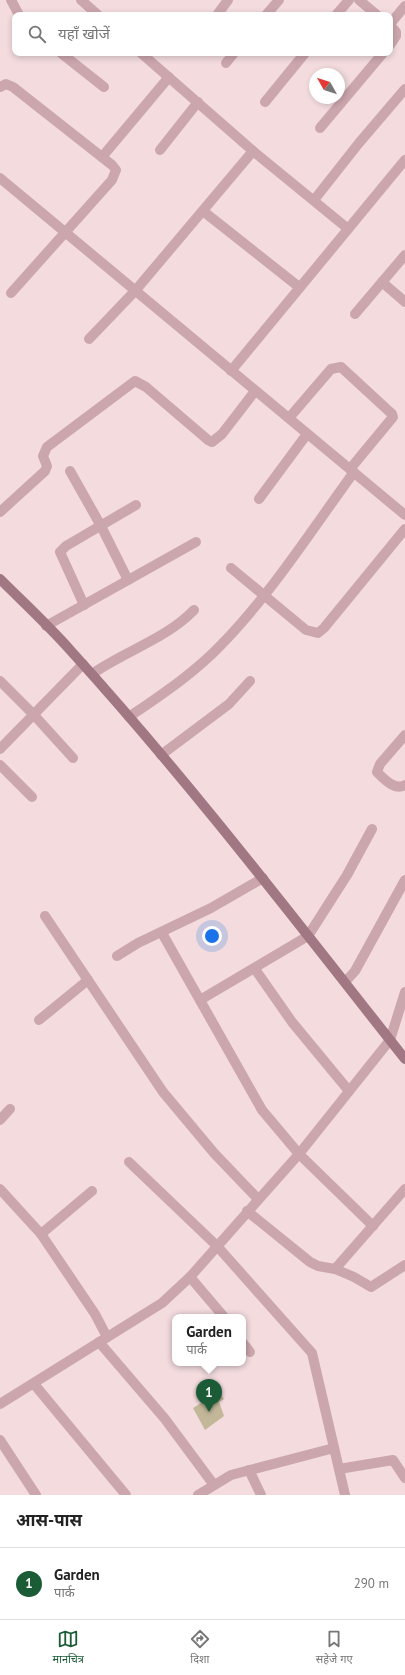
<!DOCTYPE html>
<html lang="hi">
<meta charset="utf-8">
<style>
body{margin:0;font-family:"PT Sans","Noto Sans Devanagari",sans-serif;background:#f6f6f6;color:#222}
.compass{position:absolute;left:309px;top:68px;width:36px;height:36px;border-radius:50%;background:#fff;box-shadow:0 2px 6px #0003;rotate:309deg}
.you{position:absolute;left:212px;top:936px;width:14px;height:14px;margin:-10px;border:3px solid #fff;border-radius:50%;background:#1a73e8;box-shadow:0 0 0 6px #1a73e833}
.badge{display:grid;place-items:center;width:26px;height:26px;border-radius:50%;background:#1b5c37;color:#fff;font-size:13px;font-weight:700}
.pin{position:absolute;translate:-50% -33px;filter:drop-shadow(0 1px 2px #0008)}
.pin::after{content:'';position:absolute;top:21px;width:14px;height:12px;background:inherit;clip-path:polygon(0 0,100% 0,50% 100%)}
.popup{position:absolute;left:172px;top:1314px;width:74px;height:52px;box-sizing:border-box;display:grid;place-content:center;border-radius:8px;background:#fff;filter:drop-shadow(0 1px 3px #0005);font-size:13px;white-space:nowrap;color:#767676}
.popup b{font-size:15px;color:#222}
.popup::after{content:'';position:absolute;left:50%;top:100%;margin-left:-8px;border:8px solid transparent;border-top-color:#fff}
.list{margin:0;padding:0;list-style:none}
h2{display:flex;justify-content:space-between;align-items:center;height:52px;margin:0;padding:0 16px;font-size:17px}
h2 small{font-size:13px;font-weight:400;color:#767676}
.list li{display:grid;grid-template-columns:26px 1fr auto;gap:12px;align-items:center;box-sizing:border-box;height:72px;padding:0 16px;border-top:1px solid #e0e0e0}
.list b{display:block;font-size:15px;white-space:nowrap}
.list p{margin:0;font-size:13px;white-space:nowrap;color:#767676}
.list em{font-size:13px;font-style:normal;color:#767676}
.icon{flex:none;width:22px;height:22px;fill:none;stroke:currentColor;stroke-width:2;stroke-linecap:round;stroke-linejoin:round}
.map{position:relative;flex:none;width:405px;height:1495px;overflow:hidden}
.search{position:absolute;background:#fff;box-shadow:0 2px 6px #0003;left:12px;right:12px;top:12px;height:44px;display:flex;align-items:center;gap:10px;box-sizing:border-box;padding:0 14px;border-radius:8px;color:#767676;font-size:15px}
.sheet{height:124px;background:#fff}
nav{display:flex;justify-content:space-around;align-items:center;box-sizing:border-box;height:56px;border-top:1px solid #e0e0e0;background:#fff;font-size:11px;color:#767676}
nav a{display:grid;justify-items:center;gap:2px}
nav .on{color:#1b5c37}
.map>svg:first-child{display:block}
.green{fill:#c3b79a}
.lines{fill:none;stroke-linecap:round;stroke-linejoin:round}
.street{stroke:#cca6ad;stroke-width:10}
.secondary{stroke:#a07782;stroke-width:10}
</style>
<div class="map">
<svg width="405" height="1495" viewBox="0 0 405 1495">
<rect width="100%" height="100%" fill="#f3dbde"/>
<polygon class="green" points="219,1392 224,1399 219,1402 224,1416 205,1430 193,1408"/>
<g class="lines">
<g class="street">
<polyline points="11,0 19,15"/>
<polyline points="81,0 98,15"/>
<polyline points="359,0 377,15"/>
<polyline points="217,15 228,0"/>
<polyline points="266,15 279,0"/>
<polyline points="336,15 349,0"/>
<polyline points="390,24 405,6"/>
<polyline points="390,25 396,32 396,36 390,45"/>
<polyline points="61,53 104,87"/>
<polyline points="141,53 253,151 347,228"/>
<polyline points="226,63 234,53"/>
<polyline points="0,87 6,84 13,87 112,165 116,170 112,180 11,293"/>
<polyline points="265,102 305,53"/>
<polyline points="320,128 383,53"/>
<polyline points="160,150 198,102"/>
<polyline points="102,157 169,77"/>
<polyline points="0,178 405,515"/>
<polyline points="314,200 359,143 405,89"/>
<polyline points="203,211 299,287"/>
<polyline points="382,282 405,302"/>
<polyline points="355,314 405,255"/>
<polyline points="89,339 135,291 253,151"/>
<polyline points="231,371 405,160"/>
<polyline points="289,418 331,369 341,367 392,414 393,417 350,469"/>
<polyline points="70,471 101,526 128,580"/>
<polyline points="259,499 307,434"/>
<polyline points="0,512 45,471 47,466 43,456 47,447 135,381 146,387 208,440 212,442 222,434 255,391"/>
<polyline points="231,568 306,630 318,633 324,628 405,529"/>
<polyline points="84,605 60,552 66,546 136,505"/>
<polyline points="46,626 196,542"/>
<path d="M92,674C125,651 166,639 194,610"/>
<polyline points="0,681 34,715 73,758"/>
<path d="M129,717C161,695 193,674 220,646C271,594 311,531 354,472"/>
<path d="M405,735L380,764L377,772C384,779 395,791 405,785"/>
<polyline points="0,749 83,664"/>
<polyline points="161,755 229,704 250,681"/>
<polyline points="0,765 32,797"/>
<polyline points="45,916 163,1092 214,1153 258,1199"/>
<polyline points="162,933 262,1110 299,1154 373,1226"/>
<polyline points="117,956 138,943 211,908 263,878"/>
<polyline points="255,969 292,1022 349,1091"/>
<polyline points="345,982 355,971 405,880"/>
<polyline points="200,1000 308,936 347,875 372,829"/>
<polyline points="39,1020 88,980"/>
<polyline points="0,1120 10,1109"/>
<polyline points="129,1162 217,1246 312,1353 345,1495"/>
<polyline points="0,1189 41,1234 95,1314 107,1337"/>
<polyline points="247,1211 310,1262 318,1266 335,1269 405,1189"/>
<polyline points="41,1234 92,1191"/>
<polyline points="335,1269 354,1277 371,1287 405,1265"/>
<polyline points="190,1277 224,1317"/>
<polyline points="99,1342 165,1419 214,1485"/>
<polyline points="243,1343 250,1352"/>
<polyline points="34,1384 126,1495"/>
<polyline points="0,1404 162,1303 190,1277 299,1154 390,1040 405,992"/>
<polyline points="0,1440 36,1495"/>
<polyline points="339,1469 393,1460 405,1478"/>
<polyline points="249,1470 261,1495"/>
<polyline points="198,1495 231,1475 334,1448"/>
</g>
<path class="secondary" d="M0,579C24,603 49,626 71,651C189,781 296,921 405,1059"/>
</g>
</svg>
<svg class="compass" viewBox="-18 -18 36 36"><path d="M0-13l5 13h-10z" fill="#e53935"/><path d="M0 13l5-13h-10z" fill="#767676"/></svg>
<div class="you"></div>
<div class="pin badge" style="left:209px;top:1412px">1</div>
<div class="popup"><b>Garden</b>पार्क</div>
<div class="search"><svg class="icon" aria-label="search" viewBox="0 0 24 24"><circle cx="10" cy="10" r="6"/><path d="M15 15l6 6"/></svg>यहाँ खोजें</div>
</div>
<section class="sheet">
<h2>आस-पास<small></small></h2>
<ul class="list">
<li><span class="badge">1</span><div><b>Garden</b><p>पार्क</p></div><em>290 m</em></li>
</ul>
</section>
<nav>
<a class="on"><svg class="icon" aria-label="map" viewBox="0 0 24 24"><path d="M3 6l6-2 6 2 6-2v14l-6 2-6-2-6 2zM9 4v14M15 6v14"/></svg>मानचित्र</a>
<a><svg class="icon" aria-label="directions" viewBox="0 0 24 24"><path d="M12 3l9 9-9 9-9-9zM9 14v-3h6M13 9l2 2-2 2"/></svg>दिशा</a>
<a><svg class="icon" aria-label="saved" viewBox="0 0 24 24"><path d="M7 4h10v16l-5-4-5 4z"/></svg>सहेजे गए</a>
</nav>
